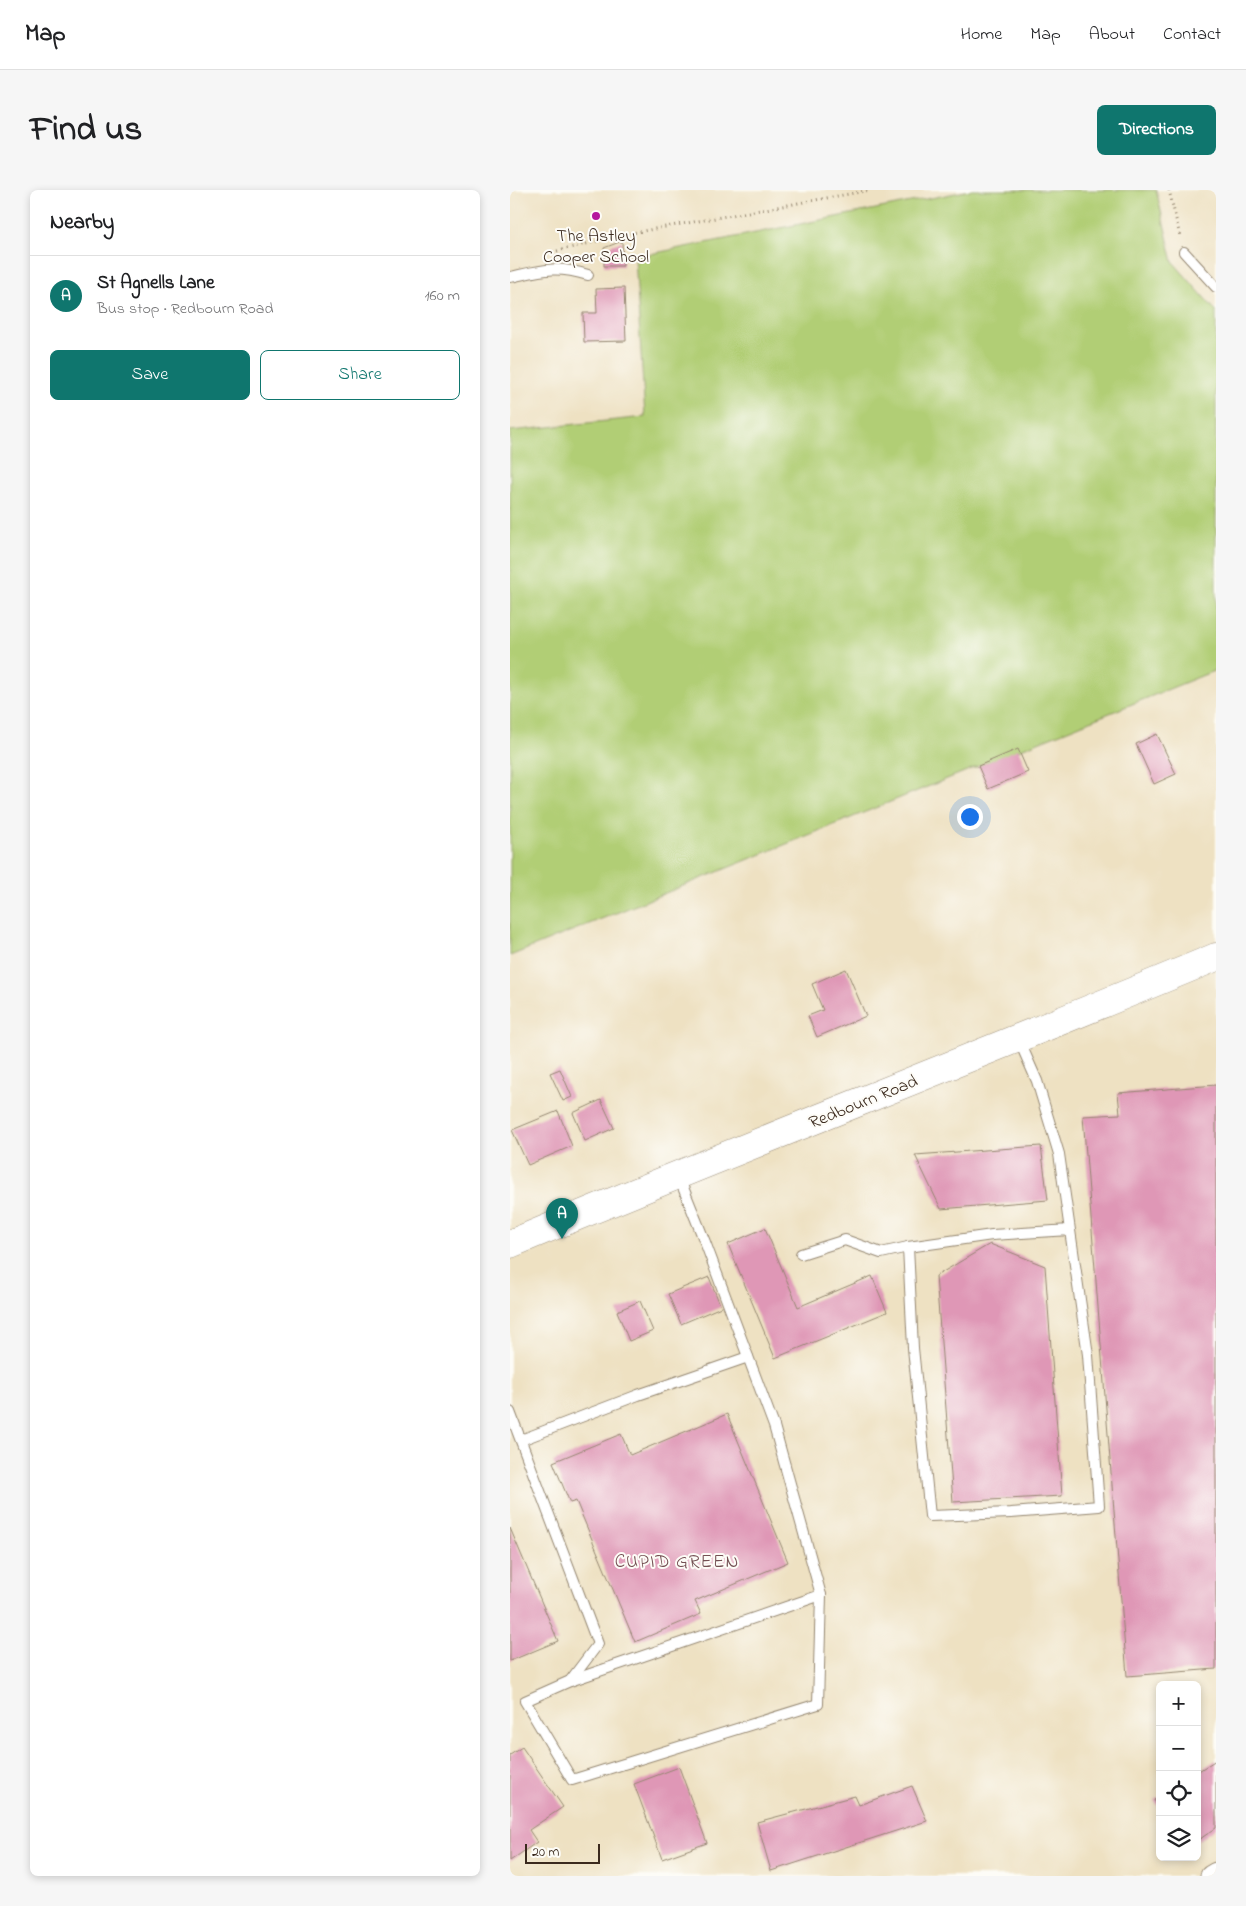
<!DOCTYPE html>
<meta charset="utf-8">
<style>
body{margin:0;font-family:"Indie Flower",sans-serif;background:#f6f6f6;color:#202124}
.controls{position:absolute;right:15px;bottom:15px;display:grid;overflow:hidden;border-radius:8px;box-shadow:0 2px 8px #0003}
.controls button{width:45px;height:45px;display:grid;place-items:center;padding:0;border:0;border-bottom:1px solid #e0e0e0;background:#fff;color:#202124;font:25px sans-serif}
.scale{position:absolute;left:15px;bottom:12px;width:75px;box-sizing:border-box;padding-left:5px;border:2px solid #3b2a1e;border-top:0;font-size:14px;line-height:18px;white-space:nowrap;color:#3b2a1e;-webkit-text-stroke:4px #fdfcf7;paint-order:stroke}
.you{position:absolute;left:459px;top:626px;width:18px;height:18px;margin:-12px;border:4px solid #fff;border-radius:50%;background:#1a73e8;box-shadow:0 0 0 8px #1a73e833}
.badge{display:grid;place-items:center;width:32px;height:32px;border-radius:50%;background:#0f766e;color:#fff;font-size:16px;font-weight:700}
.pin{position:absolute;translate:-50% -41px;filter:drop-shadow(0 1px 2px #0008)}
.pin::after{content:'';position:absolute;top:26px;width:18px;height:15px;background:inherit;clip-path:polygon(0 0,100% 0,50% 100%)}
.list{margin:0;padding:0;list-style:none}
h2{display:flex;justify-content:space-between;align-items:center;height:65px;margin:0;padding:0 20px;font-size:21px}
h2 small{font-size:16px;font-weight:400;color:#757577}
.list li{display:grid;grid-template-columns:32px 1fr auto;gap:15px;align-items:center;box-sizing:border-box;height:80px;padding:0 20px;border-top:1px solid #e0e0e0}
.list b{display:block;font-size:19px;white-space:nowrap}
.list p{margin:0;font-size:16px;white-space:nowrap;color:#757577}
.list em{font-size:16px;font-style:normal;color:#757577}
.actions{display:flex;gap:10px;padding:15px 20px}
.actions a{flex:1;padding:11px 0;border:1px solid #0f766e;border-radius:8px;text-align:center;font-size:18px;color:#0f766e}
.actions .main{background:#0f766e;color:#fff}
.icon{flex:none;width:28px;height:28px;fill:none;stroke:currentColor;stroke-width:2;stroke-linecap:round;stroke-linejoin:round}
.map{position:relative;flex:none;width:706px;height:1686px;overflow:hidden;border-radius:8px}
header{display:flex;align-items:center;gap:30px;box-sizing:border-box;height:70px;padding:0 25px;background:#fff;border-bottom:1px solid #e0e0e0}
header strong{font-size:24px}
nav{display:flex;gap:28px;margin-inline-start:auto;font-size:18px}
.intro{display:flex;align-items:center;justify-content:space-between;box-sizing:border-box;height:120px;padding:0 30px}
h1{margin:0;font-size:35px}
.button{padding:12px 22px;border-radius:8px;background:#0f766e;color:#fff;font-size:18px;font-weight:700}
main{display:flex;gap:30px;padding:0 30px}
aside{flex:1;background:#fff;border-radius:8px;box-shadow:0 2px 8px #0003}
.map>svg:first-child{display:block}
.green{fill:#b1ce75;stroke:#767c4a}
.building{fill:#df97b6}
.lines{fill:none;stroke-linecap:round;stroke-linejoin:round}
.service-casing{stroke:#948670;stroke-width:12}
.minor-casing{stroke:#948670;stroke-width:23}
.secondary-casing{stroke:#948670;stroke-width:29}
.path{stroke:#948670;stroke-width:3;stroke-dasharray:1 4;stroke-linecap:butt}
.service{stroke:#fff;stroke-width:10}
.minor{stroke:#fff;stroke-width:21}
.secondary{stroke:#fff;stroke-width:28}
.poi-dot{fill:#b5179e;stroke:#fdfcf7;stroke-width:2}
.labels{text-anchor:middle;stroke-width:4;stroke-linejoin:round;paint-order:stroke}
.poi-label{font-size:18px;fill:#3b2a1e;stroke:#fdfcf7}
.street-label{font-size:18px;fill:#3b2a1e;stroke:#fdfcf7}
.neighbourhood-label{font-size:19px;letter-spacing:1px;fill:#745053;stroke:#fdfcf7}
</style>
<header>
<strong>Map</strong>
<nav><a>Home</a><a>Map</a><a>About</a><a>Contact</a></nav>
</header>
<div class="intro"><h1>Find us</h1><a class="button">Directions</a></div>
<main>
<aside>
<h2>Nearby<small></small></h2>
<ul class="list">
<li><span class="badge">A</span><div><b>St Agnells Lane</b><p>Bus stop · Redbourn Road</p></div><em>160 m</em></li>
</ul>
<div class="actions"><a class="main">Save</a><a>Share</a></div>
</aside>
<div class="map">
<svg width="706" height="1686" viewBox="0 0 706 1686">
<rect width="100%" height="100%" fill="#fdfcf7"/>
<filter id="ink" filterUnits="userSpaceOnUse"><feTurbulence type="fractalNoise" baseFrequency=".02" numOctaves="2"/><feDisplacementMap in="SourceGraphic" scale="10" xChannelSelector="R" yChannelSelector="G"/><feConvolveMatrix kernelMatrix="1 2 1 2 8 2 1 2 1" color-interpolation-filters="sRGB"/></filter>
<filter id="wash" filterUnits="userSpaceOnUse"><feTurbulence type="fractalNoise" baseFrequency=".0096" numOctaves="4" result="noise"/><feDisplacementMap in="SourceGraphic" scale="20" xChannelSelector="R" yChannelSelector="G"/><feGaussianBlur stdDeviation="1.12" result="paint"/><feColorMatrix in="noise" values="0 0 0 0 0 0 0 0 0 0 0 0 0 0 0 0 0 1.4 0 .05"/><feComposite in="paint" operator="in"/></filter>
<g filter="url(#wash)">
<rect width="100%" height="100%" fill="#eee1c2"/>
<polygon class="green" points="461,0 646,0 663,72 706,121 706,480 0,766 0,241 135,227 125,67"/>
<g id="blocks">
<g class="building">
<polygon points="112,51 113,76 94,76 94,58"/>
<polygon points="114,98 116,151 74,152 73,123 87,123 86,99"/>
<polygon points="647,544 666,584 644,594 626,554"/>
<polygon points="508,559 518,582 478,599 468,576"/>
<polygon points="336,779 356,826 307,847 298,826 313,820 302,794"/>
<polygon points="50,879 62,907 53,911 40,883"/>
<polygon points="706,895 706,1479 617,1486 573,926 610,924 608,903"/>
<polygon points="91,910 104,938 75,951 63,923"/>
<polygon points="48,921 62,956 18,975 2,940"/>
<polygon points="531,956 538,1010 431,1019 405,965"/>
<polygon points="255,1038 288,1117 362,1086 377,1122 265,1168 218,1054"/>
<polygon points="480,1054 535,1076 552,1306 443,1312 426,1086"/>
<polygon points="199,1087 211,1117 171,1134 158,1104"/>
<polygon points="130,1111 143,1141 119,1151 107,1121"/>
<polygon points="217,1224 278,1372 185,1411 191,1424 125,1452 66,1311 60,1313 43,1272 111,1244 120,1265"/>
<polygon points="0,1338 48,1451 0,1471"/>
<polygon points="12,1557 53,1617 19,1640 27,1652 0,1671 0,1565"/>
<polygon points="706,1570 706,1638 687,1651 687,1582"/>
<polygon points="169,1577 197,1653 152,1669 124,1594"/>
<polygon points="402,1596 417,1631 261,1681 247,1632 345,1606 349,1615"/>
<polygon points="650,1607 650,1619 644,1610"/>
</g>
</g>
</g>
<g filter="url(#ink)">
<use href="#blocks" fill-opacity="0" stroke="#948670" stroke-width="1"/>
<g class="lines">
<defs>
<g id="service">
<polyline points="674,62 706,97"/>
<path d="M0,87C32,80 46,75 78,85"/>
<polyline points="509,850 527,891 549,964 578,1165 589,1316 501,1323 420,1326 403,1158 398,1057 482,1045 560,1040"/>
<polyline points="291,1064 335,1050 371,1063 398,1057"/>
<polyline points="0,1222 88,1454 60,1491 15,1511 62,1590 308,1514 311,1405 264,1236 195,1052 168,985"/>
<polyline points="11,1250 128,1205 238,1167"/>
<polyline points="60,1491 311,1405"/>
</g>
<polyline id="minor" points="701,1686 706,1683"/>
<path id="secondary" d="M0,1054C234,956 472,865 706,767"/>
</defs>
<use href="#service" class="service-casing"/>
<use href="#minor" class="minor-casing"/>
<use href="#secondary" class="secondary-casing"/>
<g class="path">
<polyline points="659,0 670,46"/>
<polyline points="47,61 122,43 361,0"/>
</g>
<use href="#service" class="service"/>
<use href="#minor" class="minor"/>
<use href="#secondary" class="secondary"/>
</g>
</g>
<circle class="poi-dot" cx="86" cy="26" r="5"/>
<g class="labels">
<g class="poi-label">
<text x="86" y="51">The Astley<tspan x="86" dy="21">Cooper School</tspan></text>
</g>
<g class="street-label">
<text transform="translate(353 911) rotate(-22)" y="6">Redbourn Road</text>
</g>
<g class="neighbourhood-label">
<text x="167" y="1377">CUPID GREEN</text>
</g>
</g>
</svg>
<div class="controls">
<button>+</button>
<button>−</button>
<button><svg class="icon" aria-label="locate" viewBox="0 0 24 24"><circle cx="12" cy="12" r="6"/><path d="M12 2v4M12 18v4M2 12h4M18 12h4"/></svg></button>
<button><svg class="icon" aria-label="layers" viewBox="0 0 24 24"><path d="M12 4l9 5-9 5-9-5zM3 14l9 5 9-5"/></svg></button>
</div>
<div class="scale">20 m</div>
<div class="you"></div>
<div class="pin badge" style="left:52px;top:1049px">A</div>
</div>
</main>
